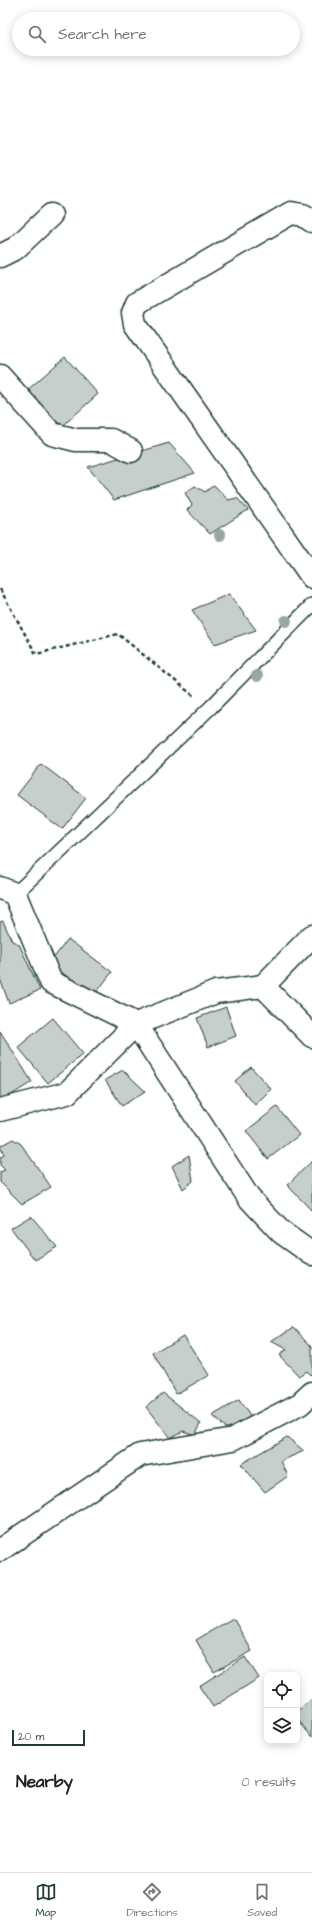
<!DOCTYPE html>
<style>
body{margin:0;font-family:"Architects Daughter",sans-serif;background:#f6f6f6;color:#222}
.controls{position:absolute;right:12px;bottom:12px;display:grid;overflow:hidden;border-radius:8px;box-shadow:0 2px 10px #0003}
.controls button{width:36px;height:36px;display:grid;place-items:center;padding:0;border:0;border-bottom:1px solid #e0e0e0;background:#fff;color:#222;font:20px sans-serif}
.scale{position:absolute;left:12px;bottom:10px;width:73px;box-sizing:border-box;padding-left:4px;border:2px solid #1f3d34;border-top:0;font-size:11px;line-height:14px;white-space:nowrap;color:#1f3d34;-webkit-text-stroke:3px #fff;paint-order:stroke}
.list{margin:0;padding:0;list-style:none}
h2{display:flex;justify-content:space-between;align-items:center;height:52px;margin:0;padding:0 16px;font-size:17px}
h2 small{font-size:13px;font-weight:400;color:#767676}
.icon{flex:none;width:22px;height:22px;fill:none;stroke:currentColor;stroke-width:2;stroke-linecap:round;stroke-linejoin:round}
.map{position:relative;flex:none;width:312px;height:1756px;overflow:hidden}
.search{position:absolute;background:#fff;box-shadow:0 2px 10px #0003;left:12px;right:12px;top:12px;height:44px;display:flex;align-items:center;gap:10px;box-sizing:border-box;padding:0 14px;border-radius:22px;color:#767676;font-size:15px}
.sheet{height:116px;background:#fff}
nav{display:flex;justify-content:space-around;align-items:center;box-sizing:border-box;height:56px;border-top:1px solid #e0e0e0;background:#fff;font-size:11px;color:#767676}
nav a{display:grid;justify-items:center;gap:2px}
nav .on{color:#1f3d34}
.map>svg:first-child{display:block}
.building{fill:#c7cfcc;stroke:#1f3d34}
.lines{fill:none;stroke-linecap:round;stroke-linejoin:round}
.lane-casing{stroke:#1f3d34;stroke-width:16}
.street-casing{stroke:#1f3d34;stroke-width:25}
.secondary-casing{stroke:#1f3d34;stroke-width:25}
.path{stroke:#1f3d34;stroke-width:2.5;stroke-dasharray:4 3;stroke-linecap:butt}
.lane{stroke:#fff;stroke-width:13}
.street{stroke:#fff;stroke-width:22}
.secondary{stroke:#fff;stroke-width:22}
.tree{fill:#99a6a3}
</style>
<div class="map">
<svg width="312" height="1756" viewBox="0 0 312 1756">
<rect width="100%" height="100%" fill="#fff"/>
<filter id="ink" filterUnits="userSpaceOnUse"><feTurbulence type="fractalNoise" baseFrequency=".025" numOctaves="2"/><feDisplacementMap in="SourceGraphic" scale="8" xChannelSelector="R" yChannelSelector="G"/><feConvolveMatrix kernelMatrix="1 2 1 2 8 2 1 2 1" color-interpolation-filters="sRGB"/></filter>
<g filter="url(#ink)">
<g class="building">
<polygon points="65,357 98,394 57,431 24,393"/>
<polygon points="169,443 195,473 114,500 88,467"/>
<polygon points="214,485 228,500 237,498 248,510 210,534 187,510 192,505 185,493 195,486 205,492"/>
<polygon points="229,594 256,630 215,644 192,610"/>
<polygon points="41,764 86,798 62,829 17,795"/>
<polygon points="3,921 12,941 19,944 40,990 9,1003 0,979 0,922"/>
<polygon points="68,939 112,972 93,997 50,963"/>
<polygon points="226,1007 236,1036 208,1047 197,1018"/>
<polygon points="53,1018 83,1054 48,1083 18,1047"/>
<polygon points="0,1031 32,1082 0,1102"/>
<polygon points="251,1067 271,1089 255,1105 235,1081"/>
<polygon points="123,1070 145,1091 122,1106 105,1080"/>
<polygon points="277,1107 299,1135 268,1159 246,1131"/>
<polygon points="13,1139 21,1144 51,1187 22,1204 0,1182 0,1172 5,1170 0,1165 0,1158 4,1155 0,1146"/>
<polygon points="189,1155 193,1181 183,1189 172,1166"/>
<polygon points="312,1161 312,1211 287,1185"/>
<polygon points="31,1216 57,1247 35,1260 11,1228"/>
<polygon points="294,1327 312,1346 312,1373 310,1375 306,1371 299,1376 279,1355 286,1350 271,1342"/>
<polygon points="183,1335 209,1375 176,1394 153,1353"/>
<polygon points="163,1393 201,1423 195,1435 183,1431 170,1438 146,1407"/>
<polygon points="239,1400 254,1422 227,1429 212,1416"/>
<polygon points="287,1437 304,1451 281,1461 288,1476 265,1492 241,1464"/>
<polygon points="233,1618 252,1651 214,1672 196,1640"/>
<polygon points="245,1657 259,1678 213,1707 199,1686"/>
<polygon points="312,1699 312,1737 297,1719 297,1711"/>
</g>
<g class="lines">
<defs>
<polyline id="lane" points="15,894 211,707 312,605"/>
<g id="street">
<polyline points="312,221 303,215 291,213 137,303 133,313 135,324 312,577"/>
<polyline points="0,256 16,248 51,215"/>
<polyline points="0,376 52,434 76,440 111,440 131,451"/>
<polyline points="263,986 312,936"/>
<polyline points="0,1110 67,1093 136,1024 216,992 263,986 312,1036"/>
</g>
<g id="secondary">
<polyline points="0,888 15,894 51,982 136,1024 249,1198 281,1232 312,1254"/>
<polyline points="0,1550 140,1455 233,1439 300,1404 312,1393"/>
</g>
</defs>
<use href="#lane" class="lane-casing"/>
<use href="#street" class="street-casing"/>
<use href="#secondary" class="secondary-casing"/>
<polyline class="path" points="0,589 36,654 118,634 195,697"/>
<use href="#lane" class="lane"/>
<use href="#street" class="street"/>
<use href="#secondary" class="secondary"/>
</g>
<g class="tree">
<circle cx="220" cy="535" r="6"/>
<circle cx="286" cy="621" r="6"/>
<circle cx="257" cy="676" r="6"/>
</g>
</g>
</svg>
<div class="controls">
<button><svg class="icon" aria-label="locate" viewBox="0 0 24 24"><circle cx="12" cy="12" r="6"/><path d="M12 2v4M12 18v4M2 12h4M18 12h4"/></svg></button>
<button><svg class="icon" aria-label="layers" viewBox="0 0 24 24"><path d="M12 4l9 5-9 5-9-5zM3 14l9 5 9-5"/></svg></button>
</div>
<div class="scale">20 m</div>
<div class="search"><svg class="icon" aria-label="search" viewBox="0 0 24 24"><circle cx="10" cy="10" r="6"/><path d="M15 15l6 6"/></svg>Search here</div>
</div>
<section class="sheet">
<h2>Nearby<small>0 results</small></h2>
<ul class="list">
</ul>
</section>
<nav>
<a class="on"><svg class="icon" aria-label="map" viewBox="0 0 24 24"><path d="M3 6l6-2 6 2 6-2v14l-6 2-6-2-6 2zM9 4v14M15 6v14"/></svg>Map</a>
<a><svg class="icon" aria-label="directions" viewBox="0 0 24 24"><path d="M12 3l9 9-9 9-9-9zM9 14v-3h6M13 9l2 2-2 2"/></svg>Directions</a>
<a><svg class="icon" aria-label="saved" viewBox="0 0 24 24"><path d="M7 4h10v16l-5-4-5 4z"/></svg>Saved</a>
</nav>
